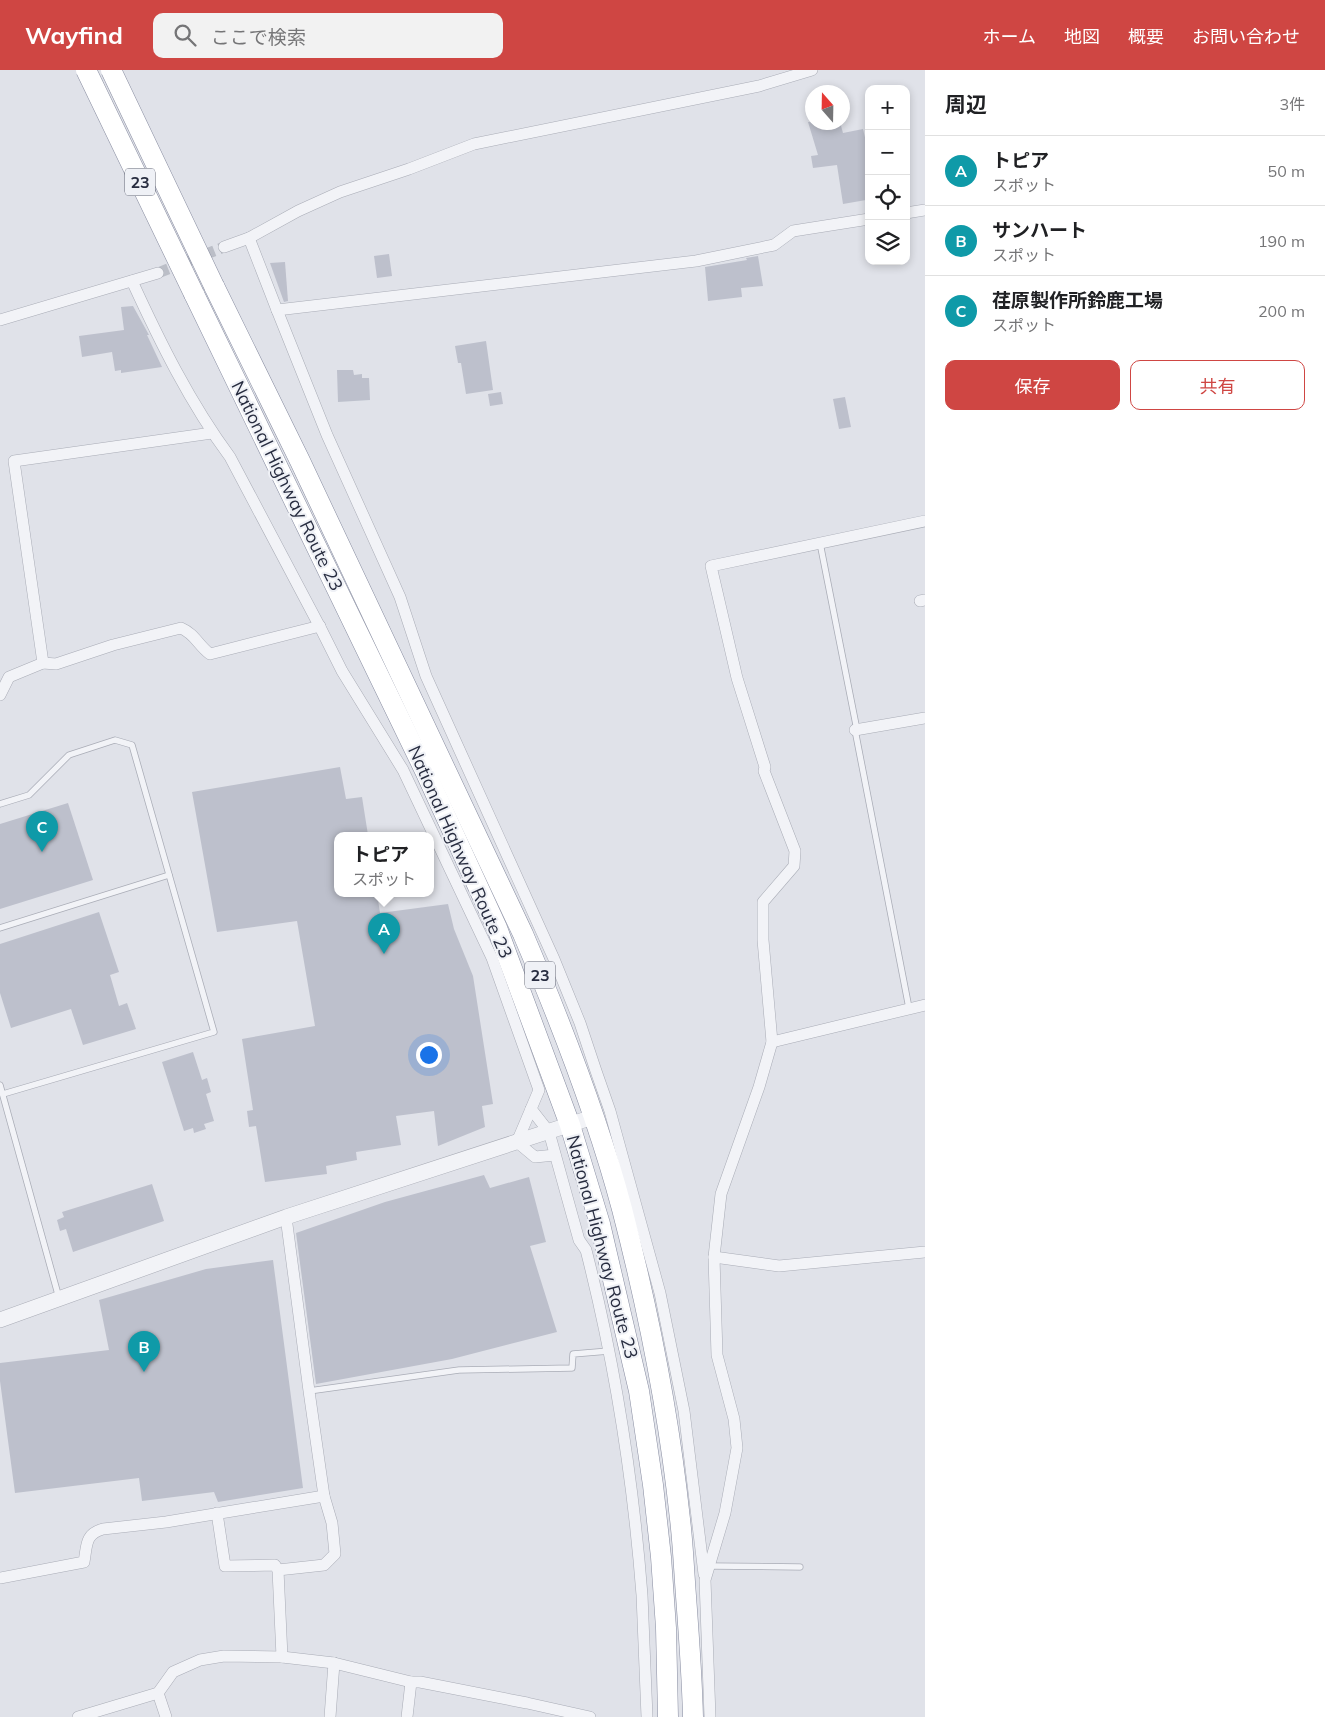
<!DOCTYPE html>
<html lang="ja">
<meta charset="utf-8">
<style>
body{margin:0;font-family:Mulish,"Noto Sans JP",sans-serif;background:#f2f2f2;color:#202124}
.controls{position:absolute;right:15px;top:15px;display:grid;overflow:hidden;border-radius:10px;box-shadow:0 2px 8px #0003}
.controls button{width:45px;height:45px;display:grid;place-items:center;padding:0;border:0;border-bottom:1px solid #e0e0e0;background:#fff;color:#202124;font:25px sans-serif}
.compass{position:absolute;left:805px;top:15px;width:45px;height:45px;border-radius:50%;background:#fff;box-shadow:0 2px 8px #0003;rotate:340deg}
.you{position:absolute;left:428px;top:984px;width:18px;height:18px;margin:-12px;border:4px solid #fff;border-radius:50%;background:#1a73e8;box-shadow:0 0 0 8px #1a73e833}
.badge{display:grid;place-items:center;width:32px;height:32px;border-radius:50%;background:#cf4643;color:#fff;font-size:16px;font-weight:700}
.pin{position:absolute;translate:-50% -41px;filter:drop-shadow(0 1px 2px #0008)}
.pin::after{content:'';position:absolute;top:26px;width:18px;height:15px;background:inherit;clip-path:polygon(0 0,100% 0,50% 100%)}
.popup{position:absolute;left:334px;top:762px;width:100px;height:65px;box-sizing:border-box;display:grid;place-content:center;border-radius:10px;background:#fff;filter:drop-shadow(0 1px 4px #0005);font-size:16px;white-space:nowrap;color:#757577}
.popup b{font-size:19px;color:#202124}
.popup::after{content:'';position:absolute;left:50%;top:100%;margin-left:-10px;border:10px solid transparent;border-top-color:#fff}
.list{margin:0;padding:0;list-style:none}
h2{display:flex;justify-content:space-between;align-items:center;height:65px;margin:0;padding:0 20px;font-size:21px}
h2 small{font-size:16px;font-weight:400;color:#757577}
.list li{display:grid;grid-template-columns:32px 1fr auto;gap:15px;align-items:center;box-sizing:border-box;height:70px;padding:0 20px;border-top:1px solid #e0e0e0}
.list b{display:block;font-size:19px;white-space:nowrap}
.list p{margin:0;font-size:16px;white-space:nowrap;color:#757577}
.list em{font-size:16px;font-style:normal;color:#757577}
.actions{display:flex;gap:10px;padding:15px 20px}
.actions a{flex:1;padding:11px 0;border:1px solid #cf4643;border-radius:10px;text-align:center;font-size:18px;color:#cf4643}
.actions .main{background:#cf4643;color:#fff}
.icon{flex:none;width:28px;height:28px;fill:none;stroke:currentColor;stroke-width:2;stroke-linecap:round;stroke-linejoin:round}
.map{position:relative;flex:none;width:925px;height:1647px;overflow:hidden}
header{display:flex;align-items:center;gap:30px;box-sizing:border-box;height:70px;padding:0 25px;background:#cf4643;color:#fff}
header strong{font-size:24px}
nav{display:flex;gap:28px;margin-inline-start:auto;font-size:18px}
.search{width:350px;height:45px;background:#f2f2f2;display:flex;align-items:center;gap:12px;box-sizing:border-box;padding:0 18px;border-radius:10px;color:#757577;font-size:19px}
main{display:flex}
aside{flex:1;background:#fff}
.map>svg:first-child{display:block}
.building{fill:#bdc0cc}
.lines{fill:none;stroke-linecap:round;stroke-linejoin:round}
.minor-tunnel{stroke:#bbbec7;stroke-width:11;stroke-dasharray:11 5.5;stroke-linecap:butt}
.service-casing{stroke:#a9acb6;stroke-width:7}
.minor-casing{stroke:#a9acb6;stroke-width:12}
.tertiary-casing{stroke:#a9acb6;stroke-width:16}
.trunk-casing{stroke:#878ca0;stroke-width:21}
.service{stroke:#f2f3f7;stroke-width:5.5}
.minor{stroke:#f2f3f7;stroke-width:11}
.tertiary{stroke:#f2f3f7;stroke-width:15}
.trunk{stroke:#fff;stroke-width:20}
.trunk-bridge-casing{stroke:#878ca0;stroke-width:21;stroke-linecap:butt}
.trunk-bridge{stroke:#fff;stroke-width:20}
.labels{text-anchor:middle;stroke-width:4;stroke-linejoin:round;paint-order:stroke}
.shield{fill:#eff1f6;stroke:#646877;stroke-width:1}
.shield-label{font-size:16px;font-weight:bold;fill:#282d40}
.street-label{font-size:18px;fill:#282d40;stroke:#eff1f6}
</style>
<header>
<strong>Wayfind</strong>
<div class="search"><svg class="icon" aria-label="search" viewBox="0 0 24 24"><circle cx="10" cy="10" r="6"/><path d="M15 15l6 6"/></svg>ここで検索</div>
<nav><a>ホーム</a><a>地図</a><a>概要</a><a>お問い合わせ</a></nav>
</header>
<main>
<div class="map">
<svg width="925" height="1647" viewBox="0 0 925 1647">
<rect width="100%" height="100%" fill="#e0e2e9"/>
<g class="building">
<polygon points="808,52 840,52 843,63 863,59 869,84 869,126 865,126 866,130 843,134 837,95 813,98 811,86 818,85"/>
<polygon points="389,184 392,206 377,208 374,186"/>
<polygon points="758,186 763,216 741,218 742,227 708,231 705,197 747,190 746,188"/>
<polygon points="285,192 288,231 284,232 270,193"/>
<polygon points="133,236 149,265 147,265 162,297 121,303 121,300 115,301 112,282 82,287 79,266 124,260 121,237"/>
<polygon points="486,271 493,320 466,324 461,293 458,293 455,276"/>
<polygon points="337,300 353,300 354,305 362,304 362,308 369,308 370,330 338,332"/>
<polygon points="501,322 503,334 490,336 488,324"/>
<polygon points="845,327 851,357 839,359 833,329"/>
<polygon points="340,697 346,729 362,727 368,765 338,765 338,823 377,823 380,843 448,834 454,859 473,906 493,1034 482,1036 485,1057 438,1076 434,1041 396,1046 401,1075 356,1082 357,1090 326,1096 327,1104 265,1112 256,1056 249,1057 247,1041 253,1040 242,969 315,956 297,851 217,862 192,722"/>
<polygon points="68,733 93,810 0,839 0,754"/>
<polygon points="99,842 119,902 110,905 119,936 127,933 136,959 83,975 71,939 11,958 0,923 0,874"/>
<polygon points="193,982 202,1010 207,1008 211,1022 206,1024 214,1051 204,1054 206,1059 194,1063 193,1058 184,1061 162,992"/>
<polygon points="484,1105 490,1118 529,1107 546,1172 530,1176 557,1262 452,1289 316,1314 296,1163 385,1132"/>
<polygon points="152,1114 164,1151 73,1182 66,1159 60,1161 57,1150 64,1147 62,1142"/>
<polygon points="273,1190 303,1418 218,1432 214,1422 142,1431 139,1408 15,1423 0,1311 0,1293 109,1280 99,1230 206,1199"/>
</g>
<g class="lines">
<polyline class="minor-tunnel" points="158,203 224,177"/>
<defs>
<g id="service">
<polyline points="820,473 857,660"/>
<polyline points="855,660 909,938"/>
<polyline points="0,734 29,725 69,685 115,670 132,675 214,962 3,1024"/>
<polyline points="0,858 169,805"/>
<polyline points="0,1015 59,1228"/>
<polyline points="309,1321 459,1300 572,1298 573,1284 609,1281"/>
<polyline points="710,1496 800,1497"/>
</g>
<g id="minor">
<polyline points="906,143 925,140"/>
<polyline points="249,168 277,240 696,191 774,175 793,161 869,149"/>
<polyline points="224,177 249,168 298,141 340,122 409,99 474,74 759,16 812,0"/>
<path d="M132,211C160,272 190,333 230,387L321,559L342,601L403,700L492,888L539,1020L517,1072L535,1087L555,1085"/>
<polyline points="277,240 327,365 400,527 426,606 554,889 580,953 596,1001 610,1041 660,1223 684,1341 704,1504"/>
<polyline points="0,250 158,203"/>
<polyline points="920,531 925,530"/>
<path d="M43,593L56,594L113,575L181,558C195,564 198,575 210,584L320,556"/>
<polyline points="0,625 9,607 43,593 14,391 212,363"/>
<polyline points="855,660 925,648"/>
<polyline points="772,972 925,935"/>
<path d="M531,1039L549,1062L579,1170L586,1180C615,1293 633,1409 642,1525C644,1566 645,1606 647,1647"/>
<polyline points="714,1187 779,1196 925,1182"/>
<polyline points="217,1443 225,1496 275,1495 278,1500"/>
<path d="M0,1508L84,1492C87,1475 85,1464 103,1459L166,1452L324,1426"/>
<polyline points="282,1587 278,1500 324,1495 335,1484 332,1453 324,1426 309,1321 286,1147"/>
<polyline points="158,1623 166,1647"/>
<polyline points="78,1647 158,1623 173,1602 200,1590 224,1586 282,1587 334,1593 411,1612 420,1612 527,1633 590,1647"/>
<polyline points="330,1647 334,1593"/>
<polyline points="407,1647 411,1612"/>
<polyline points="710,1647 705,1510 725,1443 737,1378 734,1349 717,1285 714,1187 721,1124 759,1017 772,972 763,870 763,832 794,796 795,781 764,701 765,697 737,608 711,496 925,451"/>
</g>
<polyline id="tertiary" points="0,1250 286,1147 593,1047"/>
<g id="trunk">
<path d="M214,216L300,391L523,864C561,953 597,1045 622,1139C648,1239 669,1345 680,1449C683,1474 684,1500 686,1526C689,1566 692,1607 693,1647"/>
<polyline points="194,224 425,701 497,858 570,1055 600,1154 639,1321 653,1415 661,1487 666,1558 668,1647"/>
</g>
</defs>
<use href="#service" class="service-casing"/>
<use href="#minor" class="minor-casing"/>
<use href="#tertiary" class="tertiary-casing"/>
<use href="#trunk" class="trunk-casing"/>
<use href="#service" class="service"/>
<use href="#minor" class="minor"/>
<use href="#tertiary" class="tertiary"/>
<use href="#trunk" class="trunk"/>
<defs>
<g id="trunk-bridge">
<polyline points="86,0 194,224"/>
<polyline points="111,0 214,216"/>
</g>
</defs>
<use href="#trunk-bridge" class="trunk-bridge-casing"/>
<use href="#trunk-bridge" class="trunk-bridge"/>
</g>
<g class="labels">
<g class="shield">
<rect x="125" y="98.5" width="30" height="27" rx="4"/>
<rect x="525" y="891.5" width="30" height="27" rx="4"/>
</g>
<g class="shield-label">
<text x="140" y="118">23</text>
<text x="540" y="911">23</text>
</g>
<g class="street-label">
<text transform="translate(287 416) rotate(64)" y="6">National Highway Route 23</text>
<text transform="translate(460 782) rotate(66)" y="6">National Highway Route 23</text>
<text transform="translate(602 1177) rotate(75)" y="6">National Highway Route 23</text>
</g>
</g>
</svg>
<div class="controls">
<button>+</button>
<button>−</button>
<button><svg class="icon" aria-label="locate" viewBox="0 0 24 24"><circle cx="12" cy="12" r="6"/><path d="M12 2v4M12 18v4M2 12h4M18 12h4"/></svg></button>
<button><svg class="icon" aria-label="layers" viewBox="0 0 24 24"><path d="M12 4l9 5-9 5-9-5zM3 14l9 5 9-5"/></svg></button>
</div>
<svg class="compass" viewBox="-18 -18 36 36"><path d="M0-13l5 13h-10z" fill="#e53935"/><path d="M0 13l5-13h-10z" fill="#757577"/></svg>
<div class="you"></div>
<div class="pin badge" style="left:384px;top:884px;background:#0f9aa8">A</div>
<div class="popup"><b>トピア</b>スポット</div>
<div class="pin badge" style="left:144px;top:1302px;background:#0f9aa8">B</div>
<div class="pin badge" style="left:42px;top:782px;background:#0f9aa8">C</div>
</div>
<aside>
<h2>周辺<small>3件</small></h2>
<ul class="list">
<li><span class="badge" style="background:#0f9aa8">A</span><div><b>トピア</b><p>スポット</p></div><em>50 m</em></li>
<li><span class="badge" style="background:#0f9aa8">B</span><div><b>サンハート</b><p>スポット</p></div><em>190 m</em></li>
<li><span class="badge" style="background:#0f9aa8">C</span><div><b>荏原製作所鈴鹿工場</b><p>スポット</p></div><em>200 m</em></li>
</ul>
<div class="actions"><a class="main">保存</a><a>共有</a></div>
</aside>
</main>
